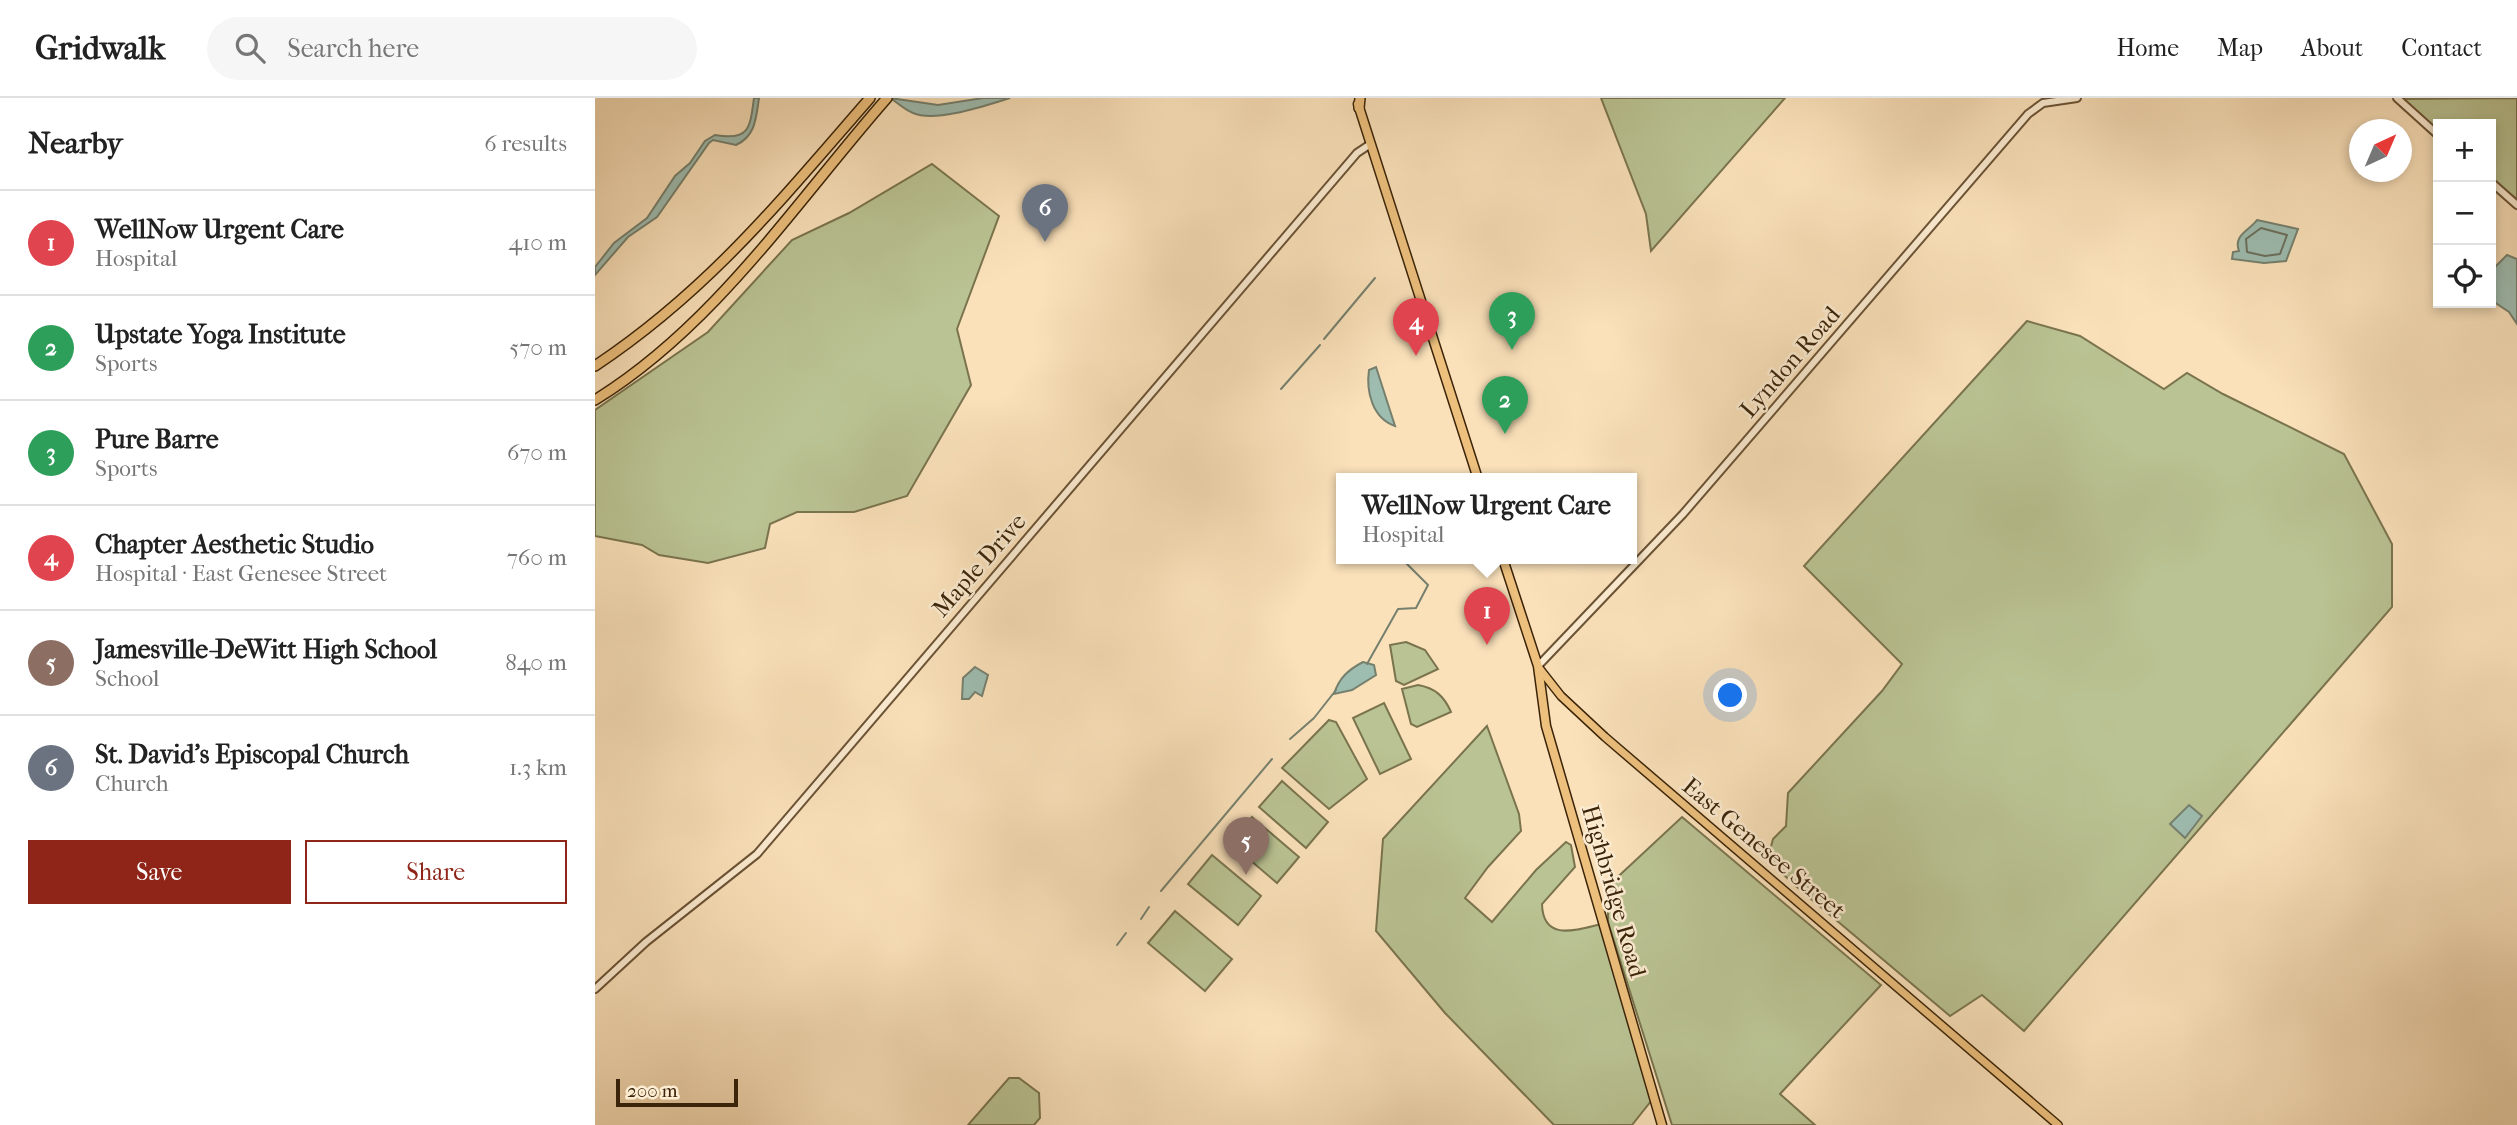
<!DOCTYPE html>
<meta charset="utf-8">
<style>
body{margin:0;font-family:"IM FELL French Canon",serif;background:#f6f6f6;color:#222}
.controls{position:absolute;right:21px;top:21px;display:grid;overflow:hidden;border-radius:0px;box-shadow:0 4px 10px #0003}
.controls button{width:63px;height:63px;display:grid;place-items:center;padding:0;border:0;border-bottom:2px solid #e0e0e0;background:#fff;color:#222;font:35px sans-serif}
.compass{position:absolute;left:1754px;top:21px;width:63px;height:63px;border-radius:50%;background:#fff;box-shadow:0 4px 10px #0003;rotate:44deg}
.scale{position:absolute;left:21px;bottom:18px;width:122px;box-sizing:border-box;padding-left:7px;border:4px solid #3b2409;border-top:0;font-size:19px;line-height:24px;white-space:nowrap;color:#3b2409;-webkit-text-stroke:5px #fcecd2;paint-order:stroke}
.you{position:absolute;left:1136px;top:598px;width:24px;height:24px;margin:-18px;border:5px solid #fff;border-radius:50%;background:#1a73e8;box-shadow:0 0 0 10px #1a73e833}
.badge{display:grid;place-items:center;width:46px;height:46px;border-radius:50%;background:#8f2418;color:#fff;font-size:23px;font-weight:700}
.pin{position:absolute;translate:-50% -58px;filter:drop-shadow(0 2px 4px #0008)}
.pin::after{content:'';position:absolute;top:37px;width:24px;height:21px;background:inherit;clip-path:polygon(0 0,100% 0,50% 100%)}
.popup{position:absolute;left:741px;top:375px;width:301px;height:91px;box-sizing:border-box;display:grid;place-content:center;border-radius:0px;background:#fff;filter:drop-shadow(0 2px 5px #0005);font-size:23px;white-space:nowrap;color:#767676}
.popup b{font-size:26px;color:#222}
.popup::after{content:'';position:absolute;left:50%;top:100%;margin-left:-14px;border:14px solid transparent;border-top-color:#fff}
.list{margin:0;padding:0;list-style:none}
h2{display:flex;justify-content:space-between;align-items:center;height:91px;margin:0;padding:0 28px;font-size:30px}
h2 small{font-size:23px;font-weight:400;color:#767676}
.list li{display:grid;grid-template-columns:46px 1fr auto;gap:21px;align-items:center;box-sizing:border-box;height:105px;padding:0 28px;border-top:2px solid #e0e0e0}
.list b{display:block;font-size:26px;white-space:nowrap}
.list p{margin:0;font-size:23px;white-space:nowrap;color:#767676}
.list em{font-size:23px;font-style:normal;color:#767676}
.actions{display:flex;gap:14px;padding:21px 28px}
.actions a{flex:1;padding:16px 0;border:2px solid #8f2418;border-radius:0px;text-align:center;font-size:24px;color:#8f2418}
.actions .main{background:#8f2418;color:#fff}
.icon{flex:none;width:38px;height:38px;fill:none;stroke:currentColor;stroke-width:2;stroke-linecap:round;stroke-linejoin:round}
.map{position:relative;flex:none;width:1922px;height:1027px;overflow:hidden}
header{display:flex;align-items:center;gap:42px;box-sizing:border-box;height:98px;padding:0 35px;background:#fff;border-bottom:2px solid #e0e0e0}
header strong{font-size:33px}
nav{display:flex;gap:38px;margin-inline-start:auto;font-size:24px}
.search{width:490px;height:63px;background:#f6f6f6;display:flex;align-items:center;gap:18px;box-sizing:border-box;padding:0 24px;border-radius:38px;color:#767676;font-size:26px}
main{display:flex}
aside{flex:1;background:#fff}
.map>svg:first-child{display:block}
.green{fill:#bac393;stroke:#7a744e;stroke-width:2}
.water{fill:#9ebdb1;stroke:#76806e;stroke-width:2}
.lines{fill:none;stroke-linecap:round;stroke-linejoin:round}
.shore{stroke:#6c705d;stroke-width:2}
.stream{stroke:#76806e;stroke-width:2}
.tertiary-casing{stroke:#6b5335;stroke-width:10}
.primary-casing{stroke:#3b2409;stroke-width:10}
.trunk-casing{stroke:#3b2409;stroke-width:11}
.motorway-casing{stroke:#3b2409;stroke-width:12}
.tertiary{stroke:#fcecd2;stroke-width:6}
.primary{stroke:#edc07d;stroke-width:7}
.trunk{stroke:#edc07d;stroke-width:8}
.motorway{stroke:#edc07d;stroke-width:9}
.labels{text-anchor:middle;stroke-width:5;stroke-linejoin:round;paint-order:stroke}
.street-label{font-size:24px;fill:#3b2409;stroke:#fcecd2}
</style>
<header>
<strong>Gridwalk</strong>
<div class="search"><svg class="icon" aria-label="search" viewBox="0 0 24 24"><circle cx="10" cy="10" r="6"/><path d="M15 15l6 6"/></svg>Search here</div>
<nav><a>Home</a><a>Map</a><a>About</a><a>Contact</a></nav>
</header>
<main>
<aside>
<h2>Nearby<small>6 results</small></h2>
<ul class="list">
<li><span class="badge" style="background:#e0444e">1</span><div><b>WellNow Urgent Care</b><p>Hospital</p></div><em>410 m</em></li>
<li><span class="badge" style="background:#2e9e5b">2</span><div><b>Upstate Yoga Institute</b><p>Sports</p></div><em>570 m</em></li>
<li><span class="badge" style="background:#2e9e5b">3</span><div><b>Pure Barre</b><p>Sports</p></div><em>670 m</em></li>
<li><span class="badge" style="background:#e0444e">4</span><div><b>Chapter Aesthetic Studio</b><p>Hospital · East Genesee Street</p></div><em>760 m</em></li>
<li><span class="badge" style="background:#8d6e63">5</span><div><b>Jamesville-DeWitt High School</b><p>School</p></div><em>840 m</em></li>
<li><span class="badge" style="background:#6b7280">6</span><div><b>St. David's Episcopal Church</b><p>Church</p></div><em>1.3 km</em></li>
</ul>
<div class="actions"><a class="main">Save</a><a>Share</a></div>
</aside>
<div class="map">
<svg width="1922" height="1027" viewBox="0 0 1922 1027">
<rect width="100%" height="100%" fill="#fae1ba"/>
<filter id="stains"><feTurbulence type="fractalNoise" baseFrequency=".00286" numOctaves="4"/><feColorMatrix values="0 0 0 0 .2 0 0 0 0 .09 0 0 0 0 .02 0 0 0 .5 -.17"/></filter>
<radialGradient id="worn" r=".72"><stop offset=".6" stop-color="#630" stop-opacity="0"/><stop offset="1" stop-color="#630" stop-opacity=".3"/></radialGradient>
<g class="green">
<polygon points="1006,0 1190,0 1056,153 1051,116"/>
<polygon points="1922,0 1922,103 1896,80 1896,26 1843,26 1843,33 1808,1"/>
<polygon points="337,66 404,118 362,231 376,287 312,398 259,414 202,414 175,426 170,450 113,465 64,457 47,447 0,438 0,312 113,234 197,142 254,115"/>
<polygon points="1432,223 1485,238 1569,291 1592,275 1628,296 1749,356 1797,446 1797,509 1429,933 1387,897 1355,918 1196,784 1173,760 1178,741 1191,728 1193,695 1287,593 1307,566 1209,468"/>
<polygon points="811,544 830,552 843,571 809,587 801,583 795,547"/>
<path d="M823,587C840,590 849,598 856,614L822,629L816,626L807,591Z"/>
<polygon points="789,605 816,661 785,676 758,620"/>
<polygon points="734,622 741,624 772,681 734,711 687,670"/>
<path d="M892,628L924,716L926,733L893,769L870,800L897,824L941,772L971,744L976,747L980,769L947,806C948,844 981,832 1006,826L1056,1003L1037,1027H959L850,915L781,833L788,741Z"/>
<polygon points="687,683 733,724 711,750 664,709"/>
<polygon points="657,719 704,759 682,785 635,745"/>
<polygon points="1087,719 1286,887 1185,996 1220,1027 1077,1027 1013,824 1013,788"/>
<polygon points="617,757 666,798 643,827 593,786"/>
<polygon points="580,813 637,861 610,893 553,845"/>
<polygon points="414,980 424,980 444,995 445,1020 439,1027 373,1027"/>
</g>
<g class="water">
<path d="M159,0H164C161,19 161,38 141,47L118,42L114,45L62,119L33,139L0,177V169L19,145L52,120L80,78L95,65L110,43L120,37C154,43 155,31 159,0Z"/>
<path d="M295,0L343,7L388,0H415C392,7 341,25 318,15C310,12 303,5 295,0Z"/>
<path d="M1662,122L1703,131L1691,163L1669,165L1637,161L1638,154L1644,153C1638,137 1654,133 1662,122Z"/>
<polygon points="1912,157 1922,161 1922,226 1914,214 1896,202 1896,173"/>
<path d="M781,269L800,328C777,320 771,293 774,272Z"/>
<path d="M768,564L779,567L781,577L757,592L739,596C744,580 753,572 768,564Z"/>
<polygon points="380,569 393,577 387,598 380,594 374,601 367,601 368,580"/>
<polygon points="1594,707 1607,718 1590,740 1575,726"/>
</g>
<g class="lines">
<polygon class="shore" points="1666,130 1692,137 1685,156 1670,158 1652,154 1651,141"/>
<g class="stream">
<polyline points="729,241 780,180"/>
<polyline points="686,291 725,247"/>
<polyline points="772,566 803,511 821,510 833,487 807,461"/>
<polyline points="695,641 719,620 741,592"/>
<polyline points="566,793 677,661"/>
<polyline points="546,821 554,809"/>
<polyline points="522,847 531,835"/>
</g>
<defs>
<g id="tertiary">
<polyline points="1802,0 1843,37"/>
<polyline points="1896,84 1922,107"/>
<polyline points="943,568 1088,416 1433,16 1448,5 1482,0"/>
<polyline points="0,891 51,844 162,756 762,55 774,47"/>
</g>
<polyline id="primary" points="944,570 966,598 1010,639 1463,1027"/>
<g id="trunk">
<polyline points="763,6 883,381"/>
<polyline points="908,461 943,568 951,628 1067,1027"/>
</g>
<g id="motorway">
<polyline points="764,10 765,0"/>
<path d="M0,268C114,192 186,102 275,0"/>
<path d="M0,302C120,228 200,105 292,0"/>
</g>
</defs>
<use href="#tertiary" class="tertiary-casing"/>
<use href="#primary" class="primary-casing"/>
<use href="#trunk" class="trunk-casing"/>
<use href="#motorway" class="motorway-casing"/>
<use href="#tertiary" class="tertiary"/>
<use href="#primary" class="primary"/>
<use href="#trunk" class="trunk"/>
<use href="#motorway" class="motorway"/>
</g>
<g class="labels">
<g class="street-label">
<text transform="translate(1195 264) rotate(-49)" y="8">Lyndon Road</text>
<text transform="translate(384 467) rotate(-49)" y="8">Maple Drive</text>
<text transform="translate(1169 750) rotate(40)" y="8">East Genesee Street</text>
<text transform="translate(1019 793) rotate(74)" y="8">Highbridge Road</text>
</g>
</g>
<rect width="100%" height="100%" filter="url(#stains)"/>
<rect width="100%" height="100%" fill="url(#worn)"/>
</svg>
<div class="controls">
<button>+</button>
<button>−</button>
<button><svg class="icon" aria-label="locate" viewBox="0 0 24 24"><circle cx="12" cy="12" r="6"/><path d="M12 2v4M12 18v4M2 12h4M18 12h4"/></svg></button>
</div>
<svg class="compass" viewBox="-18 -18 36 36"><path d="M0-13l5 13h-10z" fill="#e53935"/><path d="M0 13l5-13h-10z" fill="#767676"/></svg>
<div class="scale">200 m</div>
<div class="you"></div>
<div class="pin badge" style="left:892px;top:547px;background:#e0444e">1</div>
<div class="popup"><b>WellNow Urgent Care</b>Hospital</div>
<div class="pin badge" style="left:910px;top:336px;background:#2e9e5b">2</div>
<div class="pin badge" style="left:917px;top:252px;background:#2e9e5b">3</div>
<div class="pin badge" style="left:821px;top:258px;background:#e0444e">4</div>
<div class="pin badge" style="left:651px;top:777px;background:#8d6e63">5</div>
<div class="pin badge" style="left:450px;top:144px;background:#6b7280">6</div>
</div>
</main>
